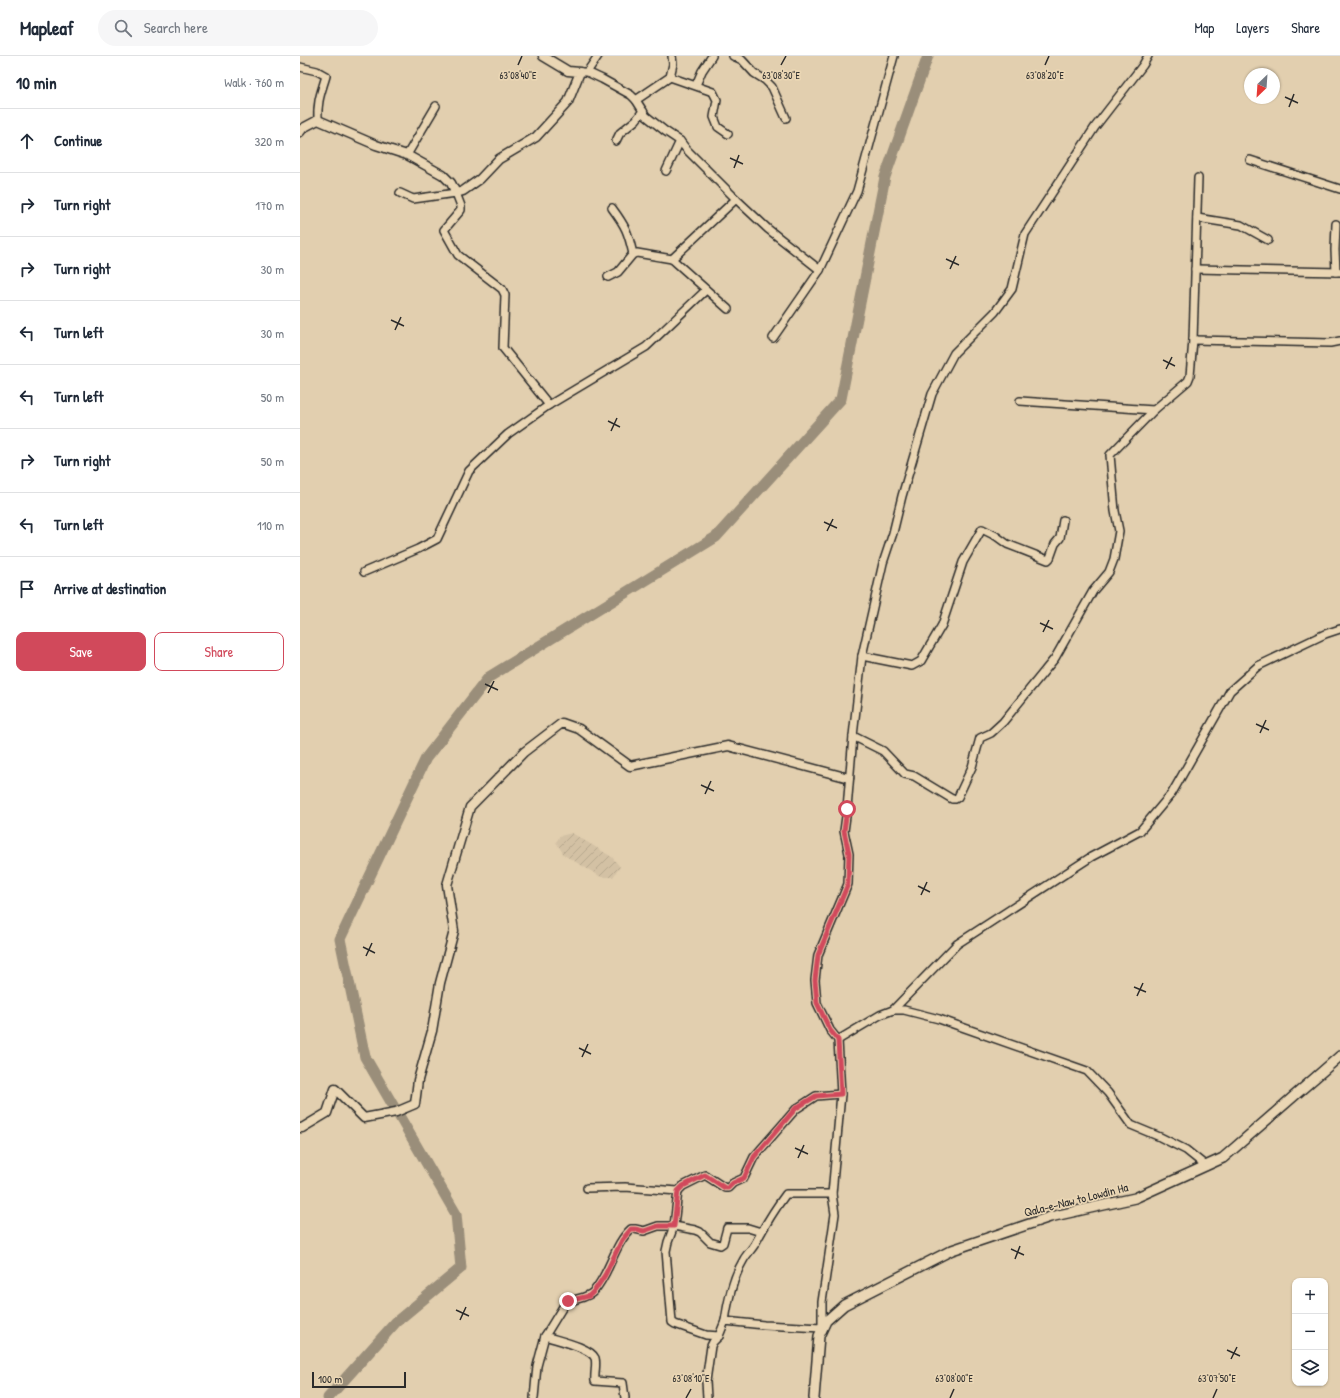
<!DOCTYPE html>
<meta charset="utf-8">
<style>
body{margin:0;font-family:"Patrick Hand",sans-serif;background:#f6f6f7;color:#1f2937}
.controls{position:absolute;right:12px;bottom:12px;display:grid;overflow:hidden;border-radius:8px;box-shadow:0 1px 3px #0004}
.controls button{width:36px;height:36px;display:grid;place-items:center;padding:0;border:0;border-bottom:1px solid #e0e1e3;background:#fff;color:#1f2937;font:20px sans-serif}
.compass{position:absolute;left:944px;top:12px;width:36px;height:36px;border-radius:50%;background:#fff;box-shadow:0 1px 3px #0004;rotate:205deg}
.scale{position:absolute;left:12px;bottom:10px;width:94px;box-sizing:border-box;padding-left:4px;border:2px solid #2b2b2b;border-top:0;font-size:11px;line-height:14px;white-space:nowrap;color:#2b2b2b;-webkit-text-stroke:3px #ead6b4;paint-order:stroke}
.stop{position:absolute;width:12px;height:12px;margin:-9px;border:3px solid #d1495b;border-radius:50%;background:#fff}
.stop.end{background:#d1495b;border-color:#fff;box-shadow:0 1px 4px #0008}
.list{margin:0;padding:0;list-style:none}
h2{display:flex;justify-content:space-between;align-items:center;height:52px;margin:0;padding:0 16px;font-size:17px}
h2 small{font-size:13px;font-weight:400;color:#747a83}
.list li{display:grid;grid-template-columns:26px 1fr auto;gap:12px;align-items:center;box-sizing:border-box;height:64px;padding:0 16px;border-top:1px solid #e0e1e3}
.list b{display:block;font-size:15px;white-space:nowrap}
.list em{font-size:13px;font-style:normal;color:#747a83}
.actions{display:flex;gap:8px;padding:12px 16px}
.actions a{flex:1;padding:9px 0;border:1px solid #d1495b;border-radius:8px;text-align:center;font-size:14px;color:#d1495b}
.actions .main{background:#d1495b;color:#fff}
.icon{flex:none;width:22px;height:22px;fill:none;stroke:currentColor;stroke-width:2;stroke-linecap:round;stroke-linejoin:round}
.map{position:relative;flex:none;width:1040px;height:1342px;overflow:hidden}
header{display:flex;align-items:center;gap:24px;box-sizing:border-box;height:56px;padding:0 20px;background:#fff;border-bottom:1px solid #e0e1e3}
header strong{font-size:19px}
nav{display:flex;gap:22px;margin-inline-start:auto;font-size:14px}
.search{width:280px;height:36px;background:#f6f6f7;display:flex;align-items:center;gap:10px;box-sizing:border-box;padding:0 14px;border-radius:22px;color:#747a83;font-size:15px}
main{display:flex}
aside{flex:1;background:#fff}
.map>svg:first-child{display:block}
.industrial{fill:url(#industrial-furrows)}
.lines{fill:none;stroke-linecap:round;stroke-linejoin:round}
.river{stroke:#9a8e7a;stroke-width:11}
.minor-casing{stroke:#2b2b2b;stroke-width:10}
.tertiary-casing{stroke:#2b2b2b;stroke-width:11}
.secondary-casing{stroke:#2b2b2b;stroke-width:12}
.minor{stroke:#ead6b4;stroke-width:7}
.tertiary{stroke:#ead6b4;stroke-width:8}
.secondary{stroke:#ead6b4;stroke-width:9}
.route{stroke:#d1495b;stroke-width:5}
.ticks{fill:none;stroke:#2b2b2b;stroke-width:1.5}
.labels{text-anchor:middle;stroke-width:3.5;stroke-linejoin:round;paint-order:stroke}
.street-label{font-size:12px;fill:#2b2b2b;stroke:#ead6b4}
.ticks-label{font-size:10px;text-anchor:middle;fill:#2b2b2b;stroke:#ead6b4;stroke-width:3.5;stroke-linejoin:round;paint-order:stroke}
</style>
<header>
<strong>Mapleaf</strong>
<div class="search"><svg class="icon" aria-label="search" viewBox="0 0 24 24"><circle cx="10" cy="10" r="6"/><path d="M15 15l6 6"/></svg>Search here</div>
<nav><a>Map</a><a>Layers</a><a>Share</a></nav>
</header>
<main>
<aside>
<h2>10 min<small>Walk · 760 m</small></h2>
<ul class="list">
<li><svg class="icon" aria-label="ahead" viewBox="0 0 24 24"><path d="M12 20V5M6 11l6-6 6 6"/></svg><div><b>Continue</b></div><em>320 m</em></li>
<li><svg class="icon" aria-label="right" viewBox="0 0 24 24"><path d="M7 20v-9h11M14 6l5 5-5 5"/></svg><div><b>Turn right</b></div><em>170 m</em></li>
<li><svg class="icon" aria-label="right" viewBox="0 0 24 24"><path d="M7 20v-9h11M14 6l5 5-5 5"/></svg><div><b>Turn right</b></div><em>30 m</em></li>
<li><svg class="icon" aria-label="left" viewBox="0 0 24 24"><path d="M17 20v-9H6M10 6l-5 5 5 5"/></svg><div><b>Turn left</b></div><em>30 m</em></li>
<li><svg class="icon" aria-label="left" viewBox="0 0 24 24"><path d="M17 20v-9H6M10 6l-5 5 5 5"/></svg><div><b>Turn left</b></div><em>50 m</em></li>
<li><svg class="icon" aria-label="right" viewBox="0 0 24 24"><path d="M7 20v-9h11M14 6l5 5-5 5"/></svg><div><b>Turn right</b></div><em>50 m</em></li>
<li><svg class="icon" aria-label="left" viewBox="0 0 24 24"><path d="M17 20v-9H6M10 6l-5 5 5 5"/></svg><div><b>Turn left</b></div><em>110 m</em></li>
<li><svg class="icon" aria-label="arrive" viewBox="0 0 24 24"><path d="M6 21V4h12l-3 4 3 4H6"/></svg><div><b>Arrive at destination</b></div></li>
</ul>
<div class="actions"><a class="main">Save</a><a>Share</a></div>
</aside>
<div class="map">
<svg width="1040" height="1342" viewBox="0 0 1040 1342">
<defs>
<pattern id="industrial-furrows" width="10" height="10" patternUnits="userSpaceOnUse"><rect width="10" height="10" fill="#d3c1a4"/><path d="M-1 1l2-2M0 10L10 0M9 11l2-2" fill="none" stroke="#b5a68d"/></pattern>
</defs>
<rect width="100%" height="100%" fill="#e2cfaf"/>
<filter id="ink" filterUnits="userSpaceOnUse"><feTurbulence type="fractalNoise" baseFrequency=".025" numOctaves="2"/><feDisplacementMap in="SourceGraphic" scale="8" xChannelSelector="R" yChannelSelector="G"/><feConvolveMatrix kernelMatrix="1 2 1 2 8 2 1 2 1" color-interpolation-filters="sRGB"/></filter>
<g filter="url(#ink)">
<polygon class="industrial" points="272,777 312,801 320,811 313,821 301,821 264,799 256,786 260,780"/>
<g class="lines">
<polyline class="river" points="28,1342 96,1266 161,1212 156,1158 65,1001 40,883 126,702 189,621 416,481 541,343 585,121 628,0"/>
<defs>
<g id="minor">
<polyline points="433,0 442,4 454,17 465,24 472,31 486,62"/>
<path d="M0,11L17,15L26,20C21,37 17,45 18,64"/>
<polyline points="280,16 287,16 302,23 331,39 336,44 346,60 365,75 380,85 387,94 436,143 468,173 520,214"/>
<polyline points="287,16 298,0"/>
<polyline points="370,21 413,36 417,44 414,61 418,71 428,78"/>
<polyline points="396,29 402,15 412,0"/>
<polyline points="336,44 370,21 373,8 372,0"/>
<polyline points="316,85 320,77 336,64 343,55"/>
<polyline points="107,99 136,50"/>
<polyline points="950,104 1040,133"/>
<polyline points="366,115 380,85"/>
<polyline points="100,137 113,143 156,137 161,150 161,154 144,174 158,199 202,233 205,239 203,292 249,349"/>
<path d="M312,152C326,171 328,176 333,198"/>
<polyline points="897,162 941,169 968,184"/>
<polyline points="372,203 436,143"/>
<polyline points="895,213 1040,216"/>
<polyline points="1036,216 1035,194 1036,168"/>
<polyline points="308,221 318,216 333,198 337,197 372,203 428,253"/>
<polyline points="473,282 520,214 557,135 594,0"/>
<polyline points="893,284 1030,287 1040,285"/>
<polyline points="720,345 854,354"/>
<polyline points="64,516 118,493 137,483 169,415 208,378 249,349 346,291 406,234"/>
<polyline points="562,600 612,610 621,605 642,569 663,506 682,473 696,480 707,488 748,504 750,502 755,488 760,482 763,464"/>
<polyline points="553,680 583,695 605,718 614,720 652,743 655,743 658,741 672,711 680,682 691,677 703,666 755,602 793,535 809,516 814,503 819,475 815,455 810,399 854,354 888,325 890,320 893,284 898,122"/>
<polyline points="593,954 657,888 791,801 840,775 872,737 930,635 958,610 1025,578 1040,573"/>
<polyline points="538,984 580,959 593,954 604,954 639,963 787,1015 808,1037 831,1069 860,1081 886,1094 906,1110"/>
<polyline points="287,1132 325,1131 378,1135 383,1130 405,1119 425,1132 428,1132 433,1127 444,1122 454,1101 496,1053 516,1040 541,1038"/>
<polyline points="378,1135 374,1170 368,1186 366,1195 372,1266 375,1268 406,1279 419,1280"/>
<path d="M425,1265C428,1244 433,1221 444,1203C447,1198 452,1193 455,1188C464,1171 474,1154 486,1138H532"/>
<path d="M245,1280C256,1284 290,1291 295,1302C297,1308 294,1318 295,1325L323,1327L325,1342"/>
<path d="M234,1342L237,1310L245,1280L264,1249C273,1241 286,1244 294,1235C310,1217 314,1188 331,1173H335L344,1175L358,1170H374L395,1174L400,1176L410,1186L420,1189L423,1187L427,1172H448L461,1176"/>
<polyline points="407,1342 406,1325 411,1290 413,1286 419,1280 425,1265 464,1269 522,1272 522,1246 535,1158 532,1138 541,1038 538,984 530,974 517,947 515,924 518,899 548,828 549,798 544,775 547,753 553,680 562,600 583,507 593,477 602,440 632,338 654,297 695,256 712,233 725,178 795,71 843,9 848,0"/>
</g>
<g id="tertiary">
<polyline points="0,76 3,72 18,64 76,89 107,99 143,119 151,127 156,137 163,135 180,123 199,103 236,81 268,46 280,16 268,15 243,0"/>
<polyline points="0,1072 2,1072 27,1057 35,1033 64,1062 96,1056 115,1048 118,1024 132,975 140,927 154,875 147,829 170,751 224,696 262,667 279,673 330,710 428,690 549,722"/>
</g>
<polyline id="secondary" points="514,1342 519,1280 526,1265 544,1249 652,1194 750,1161 835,1142 923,1102 1040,1000"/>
</defs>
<use href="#minor" class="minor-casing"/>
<use href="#tertiary" class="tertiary-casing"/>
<use href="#secondary" class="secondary-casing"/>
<use href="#minor" class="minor"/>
<use href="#tertiary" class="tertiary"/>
<use href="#secondary" class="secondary"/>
</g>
</g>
<g class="lines" filter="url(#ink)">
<polyline class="route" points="268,1245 289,1240 295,1234 305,1219 322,1184 331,1173 335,1173 344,1175 358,1170 374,1170 378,1135 383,1130 405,1119 425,1132 428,1132 433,1127 444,1122 454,1101 496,1052 516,1040 541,1038 538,984 530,974 517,947 515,924 518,899 548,828 549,798 544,775 547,753"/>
</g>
<path class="ticks" d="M218,9L222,0M481,9L486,0M745,9L749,0M985,41L998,47M989,51L994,38M430,102L443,108M434,112L439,99M646,203L659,209M650,213L656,200M91,264L104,270M95,274L101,261M863,304L875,310M866,313L872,301M308,365L320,371M311,375L317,362M524,466L537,472M527,475L533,463M740,567L753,573M743,576L749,564M185,628L198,634M188,637L194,625M956,668L969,674M960,677L966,664M401,729L414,735M405,738L411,725M618,830L630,836M621,839L627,826M63,891L75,897M66,900L72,887M834,931L846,936M837,940L843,927M279,992L291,998M282,1001L288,988M495,1092L508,1098M498,1102L504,1089M711,1193L724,1199M715,1203L720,1190M156,1254L169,1260M160,1264L166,1251M927,1294L940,1300M931,1303L937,1291M386,1342L391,1333M650,1342L654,1333M913,1342L917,1333"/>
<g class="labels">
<g class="street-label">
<text transform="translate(776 1144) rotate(-14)" y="4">Qala-e-Naw to Lowdin Ha</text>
</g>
</g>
<g class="ticks-label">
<text x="218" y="23">63°08'40"E</text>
<text x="481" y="23">63°08'30"E</text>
<text x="745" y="23">63°08'20"E</text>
<text x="391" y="1326">63°08'10"E</text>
<text x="654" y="1326">63°08'00"E</text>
<text x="917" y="1326">63°07'50"E</text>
</g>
</svg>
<div class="controls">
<button>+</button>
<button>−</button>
<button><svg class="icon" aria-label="layers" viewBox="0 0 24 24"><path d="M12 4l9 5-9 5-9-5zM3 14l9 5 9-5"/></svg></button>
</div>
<svg class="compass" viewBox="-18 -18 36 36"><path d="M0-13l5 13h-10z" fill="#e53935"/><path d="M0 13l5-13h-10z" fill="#747a83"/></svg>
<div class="scale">100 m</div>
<div class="stop" style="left:547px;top:753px"></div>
<div class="stop end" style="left:268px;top:1245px"></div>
</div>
</main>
